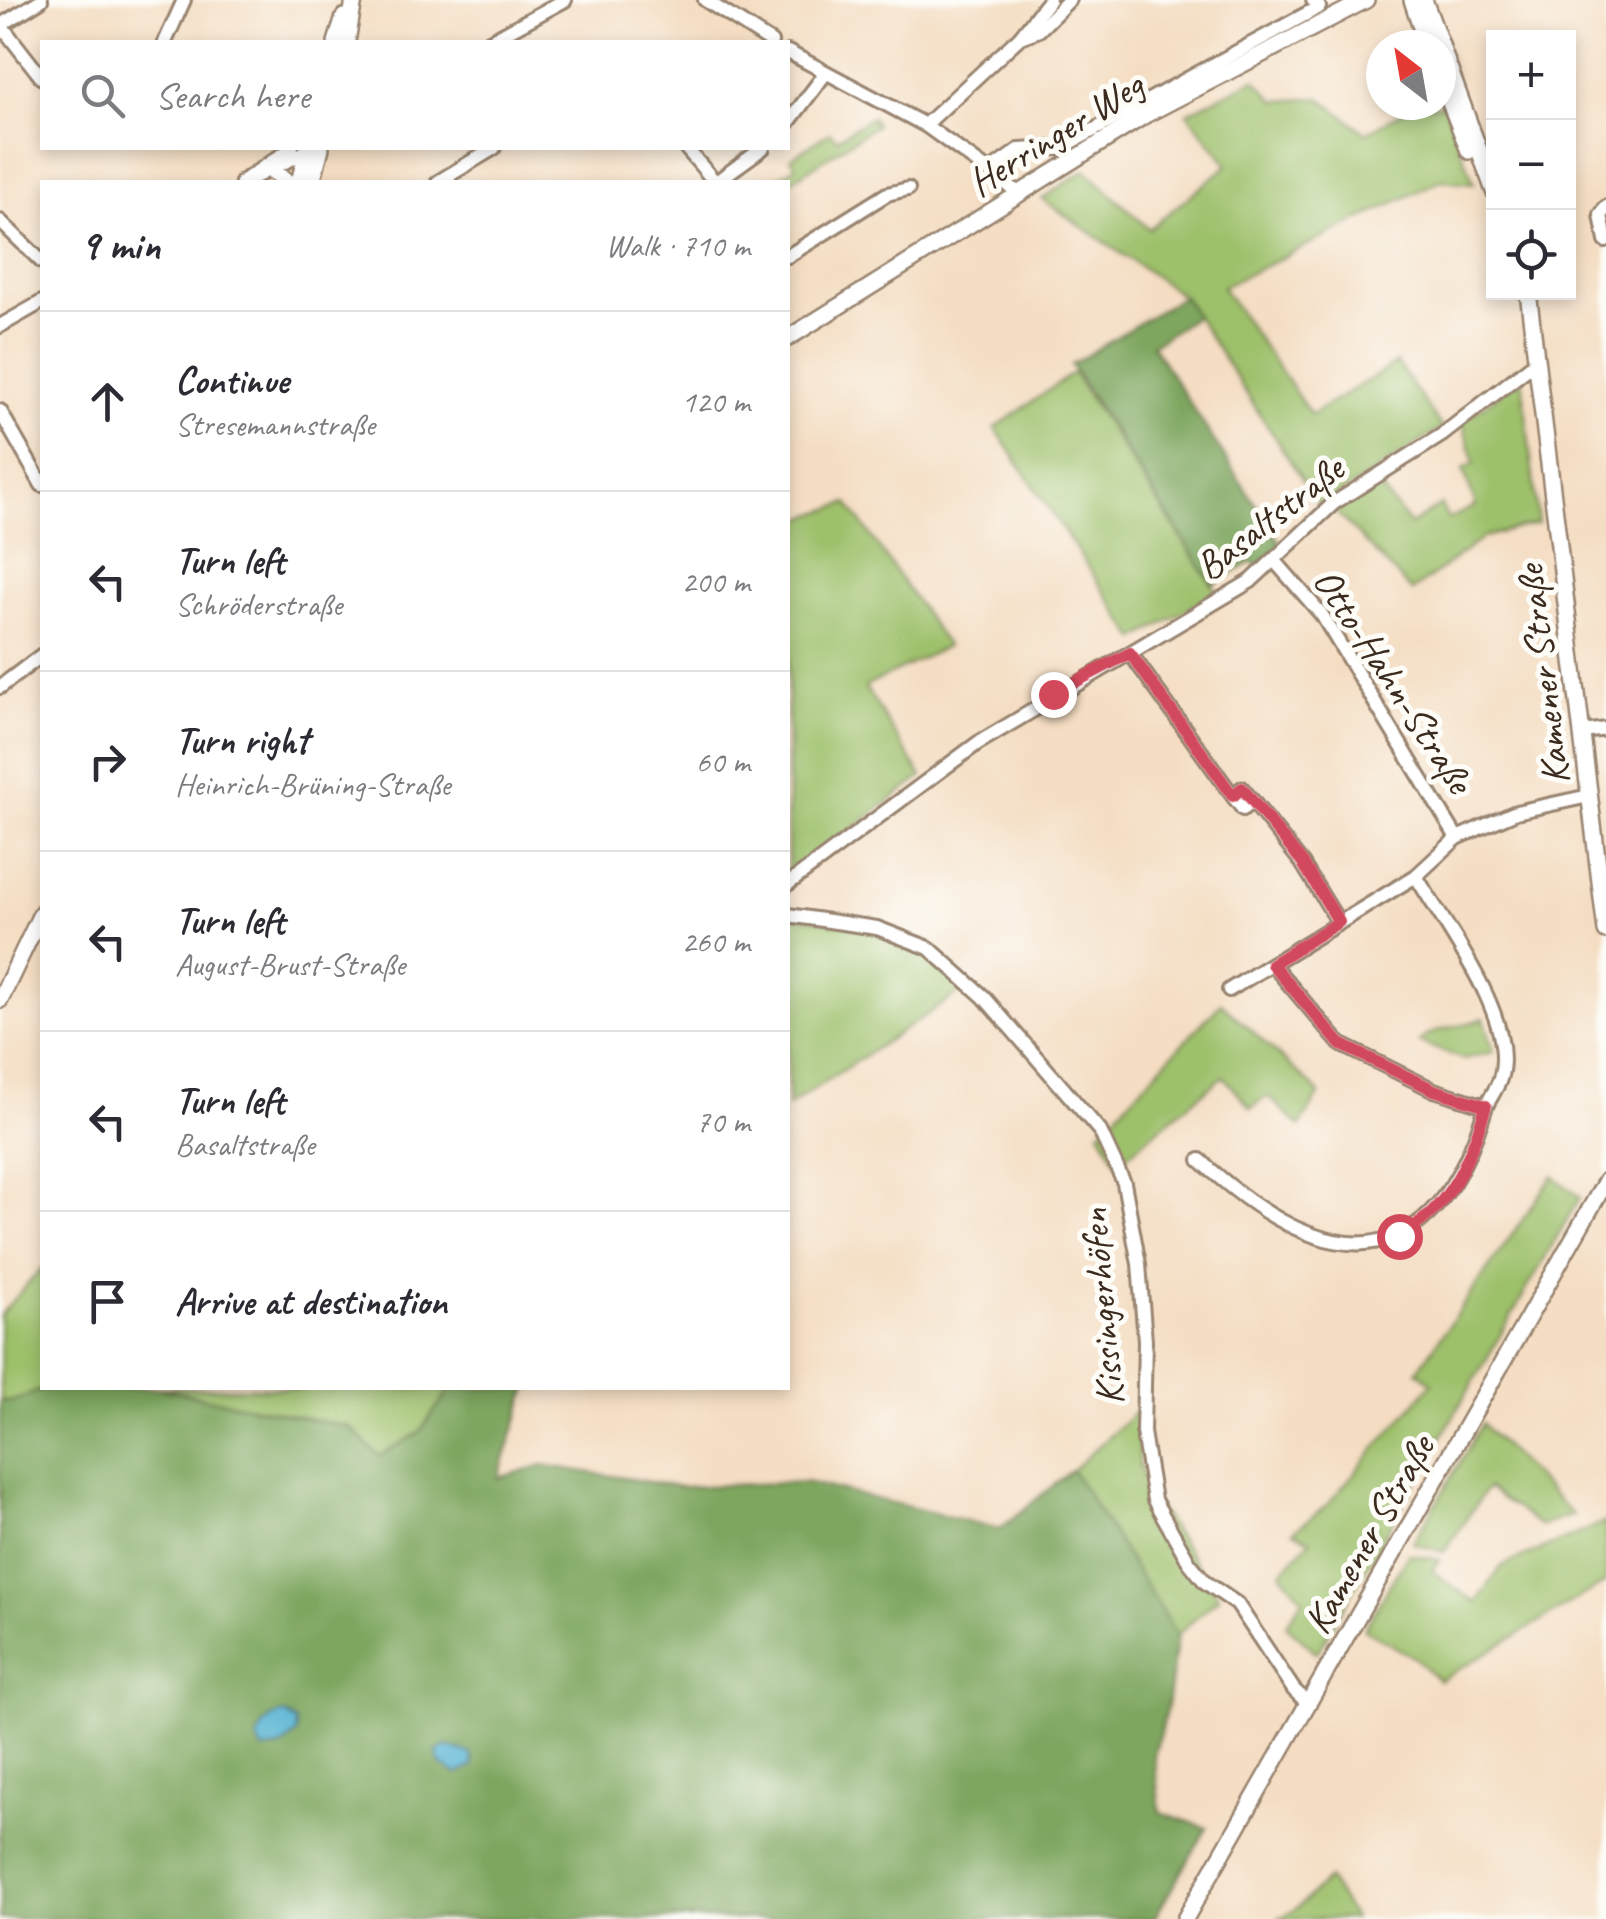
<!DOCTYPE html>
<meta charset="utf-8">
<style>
body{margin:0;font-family:Caveat,sans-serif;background:#f7f7f7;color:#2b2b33}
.controls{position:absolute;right:30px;top:30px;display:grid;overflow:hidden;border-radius:0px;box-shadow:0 5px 15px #0003}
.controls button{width:90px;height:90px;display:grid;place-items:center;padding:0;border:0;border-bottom:2px solid #e1e1e2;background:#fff;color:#2b2b33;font:50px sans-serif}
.compass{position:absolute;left:1366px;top:30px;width:90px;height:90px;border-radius:50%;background:#fff;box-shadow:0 5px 15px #0003;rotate:329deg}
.stop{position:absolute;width:30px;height:30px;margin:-22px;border:8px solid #d1495b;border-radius:50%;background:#fff}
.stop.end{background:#d1495b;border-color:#fff;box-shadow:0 2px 10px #0008}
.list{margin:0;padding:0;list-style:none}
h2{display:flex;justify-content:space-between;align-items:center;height:130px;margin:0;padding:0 40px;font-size:42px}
h2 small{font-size:32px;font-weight:400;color:#7c7c81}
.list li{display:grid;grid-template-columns:65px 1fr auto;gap:30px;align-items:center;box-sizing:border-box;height:180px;padding:0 40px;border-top:2px solid #e1e1e2}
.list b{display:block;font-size:38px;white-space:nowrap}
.list p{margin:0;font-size:32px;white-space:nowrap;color:#7c7c81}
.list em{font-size:32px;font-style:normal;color:#7c7c81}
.icon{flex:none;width:55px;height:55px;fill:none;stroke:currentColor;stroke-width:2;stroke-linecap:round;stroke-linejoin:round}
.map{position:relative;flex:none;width:1606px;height:1919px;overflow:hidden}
.search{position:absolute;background:#fff;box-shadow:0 5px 15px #0003;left:40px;top:40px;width:750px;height:110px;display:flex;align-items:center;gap:25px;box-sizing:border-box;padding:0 35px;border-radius:0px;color:#7c7c81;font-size:38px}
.panel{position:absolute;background:#fff;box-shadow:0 5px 15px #0003;left:40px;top:180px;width:750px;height:1210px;border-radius:0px}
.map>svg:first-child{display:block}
.green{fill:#9dc06a;stroke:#6c7544;stroke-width:2.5}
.forest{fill:#7ea65e;stroke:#5c683e;stroke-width:2.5}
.water{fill:#56b4d4;stroke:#486f79;stroke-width:2.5}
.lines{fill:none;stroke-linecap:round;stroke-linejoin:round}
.minor-casing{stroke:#988470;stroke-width:18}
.major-casing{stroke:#988470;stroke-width:20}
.minor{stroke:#fff;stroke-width:12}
.major{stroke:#fff;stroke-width:15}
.route{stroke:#d1495b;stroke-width:12}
.labels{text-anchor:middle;stroke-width:10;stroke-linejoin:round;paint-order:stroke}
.street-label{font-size:40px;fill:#3b2a1e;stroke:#fdfcf7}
</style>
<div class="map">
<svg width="1606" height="1919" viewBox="0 0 1606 1919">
<rect width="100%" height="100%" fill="#fdfcf7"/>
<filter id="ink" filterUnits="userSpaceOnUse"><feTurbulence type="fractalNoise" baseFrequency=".01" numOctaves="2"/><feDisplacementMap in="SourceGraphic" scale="20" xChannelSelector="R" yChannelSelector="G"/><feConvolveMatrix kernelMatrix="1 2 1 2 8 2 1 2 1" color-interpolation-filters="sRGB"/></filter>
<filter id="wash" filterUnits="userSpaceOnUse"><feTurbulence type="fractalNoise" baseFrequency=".0048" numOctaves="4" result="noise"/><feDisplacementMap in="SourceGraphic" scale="40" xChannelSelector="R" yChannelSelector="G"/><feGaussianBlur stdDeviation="2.25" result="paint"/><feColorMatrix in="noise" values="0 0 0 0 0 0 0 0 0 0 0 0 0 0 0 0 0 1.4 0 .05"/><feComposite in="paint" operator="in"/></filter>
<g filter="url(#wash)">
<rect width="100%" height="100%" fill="#f4ddc2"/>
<g class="green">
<polygon points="1255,79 1276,101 1320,98 1366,133 1414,105 1441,105 1441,99 1474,183 1441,180 1222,287 1311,415 1397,363 1442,428 1320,507 1183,296 1042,199 1085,170 1149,229 1228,165 1187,113"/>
<polygon points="871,117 876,125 788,183 771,182 796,167 791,158 830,132 837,139"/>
<polygon points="1073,373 1217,592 1136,639 995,428"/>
<polygon points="1522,377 1538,523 1484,537 1412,591 1333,509 1375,481 1410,525 1441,505 1448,519 1476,506 1463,469 1475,463 1462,422"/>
<polygon points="848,503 947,646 865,687 922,777 788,876 788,523"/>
<polygon points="788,915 897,933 972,985 788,1106"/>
<polygon points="1221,1003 1320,1093 1300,1127 1268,1096 1251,1108 1223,1076 1117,1163 1100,1131"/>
<path d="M1484,1018L1494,1052L1462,1059L1419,1042C1437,1025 1462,1028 1484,1018Z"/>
<polygon points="1553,1176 1580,1197 1317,1653 1286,1625 1303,1599 1281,1572 1311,1540 1293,1532 1326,1506 1432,1383 1417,1371"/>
<polygon points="42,1268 46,1388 11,1402 1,1401 0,1315"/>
<polygon points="157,1388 451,1388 419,1433 379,1456 350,1427"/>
<polygon points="1137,1411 1139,1465 1150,1496 1219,1597 1177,1635 1072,1470"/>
<polygon points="1482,1424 1573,1515 1541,1526 1487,1488 1444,1552 1413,1543"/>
<polygon points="1606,1522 1606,1582 1439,1681 1415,1658 1364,1629 1408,1554 1439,1560 1432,1571 1476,1603 1502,1566"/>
<polygon points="1328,1879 1354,1919 1277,1919 1295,1910"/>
</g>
<g class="forest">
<polygon points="1183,296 1196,316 1152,345 1281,544 1258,567 1252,562 1213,585 1071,365"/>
<polygon points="46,1388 157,1388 350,1427 379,1456 419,1433 451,1388 528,1388 498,1478 543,1465 681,1487 806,1482 1000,1529 1072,1470 1177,1635 1167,1707 1154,1756 1160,1812 1207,1828 1154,1919 0,1919 0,1401 11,1402"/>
</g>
<g class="water">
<path d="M285,1714L296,1722L297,1733L280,1748L263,1750L258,1742C260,1726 269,1715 285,1714Z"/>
<polygon points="446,1746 471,1754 473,1766 457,1774 441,1765 436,1752"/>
</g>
</g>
<g filter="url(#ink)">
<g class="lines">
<defs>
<g id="minor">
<polyline points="705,0 771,42"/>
<polyline points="1049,0 1020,37 1039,30 1069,0"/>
<polyline points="0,24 42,78"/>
<polyline points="1,25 41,0"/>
<polyline points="165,42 184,0"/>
<polyline points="488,42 565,0"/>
<polyline points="788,52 925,125 1019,193"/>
<polyline points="788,123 825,74"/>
<polyline points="925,125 1020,37"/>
<polyline points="686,148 715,182"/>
<polyline points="991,170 1019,150 1061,148 1319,7 1313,0"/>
<polyline points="242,182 292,148"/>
<polyline points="245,182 309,150"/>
<polyline points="438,182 494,148"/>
<polyline points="716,182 763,148"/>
<polyline points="1606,207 1601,215 1606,241"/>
<polyline points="0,221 42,262"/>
<polyline points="788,256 887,194 908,189"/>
<polyline points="0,326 42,302"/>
<polyline points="0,411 42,485"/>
<polyline points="1274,560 1322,615 1457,838"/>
<polyline points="1130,653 1233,796 1242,788 1302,863 1339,923"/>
<polyline points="0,687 42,655"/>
<polyline points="1583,732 1606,729"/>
<polyline points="1233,796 1243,809 1253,801"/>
<polyline points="788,884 978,743 1251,581 1334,503 1442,435 1537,361"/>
<polyline points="788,915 877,928 929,948 984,997 1100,1131 1124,1183 1139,1264 1145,1341 1143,1432 1154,1500 1189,1562 1205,1582 1237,1604 1294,1690 1308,1703"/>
<path d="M1272,964L1340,1044L1434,1090L1486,1106C1490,1098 1497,1088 1500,1079C1519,1020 1444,925 1416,876"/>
<polyline points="1229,990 1416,876 1457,838 1516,812 1589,796"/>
<path d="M1200,1160C1321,1272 1432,1287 1486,1106"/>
</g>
<g id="major">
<polyline points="1412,0 1427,45"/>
<polyline points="1424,0 1441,45"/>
<polyline points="336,42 344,17"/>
<polyline points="347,42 354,0"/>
<polyline points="1441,46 1494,191"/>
<polyline points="1441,80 1469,151"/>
<polyline points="272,171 289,182"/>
<polyline points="299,182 308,148"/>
<polyline points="312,182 321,148"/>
<polyline points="1528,292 1606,931"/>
<polyline points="788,338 1147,114 1366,0"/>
<polyline points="0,1000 42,912"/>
<polyline points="1185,1919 1606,1181"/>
</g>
</defs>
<use href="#minor" class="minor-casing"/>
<use href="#major" class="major-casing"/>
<use href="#minor" class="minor"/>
<use href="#major" class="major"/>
</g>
</g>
<g class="lines" filter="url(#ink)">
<path class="route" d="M1053,694L1130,653L1233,796L1242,788L1302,862L1339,922L1272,964L1340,1044L1434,1090L1486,1106C1470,1160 1451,1208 1399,1236"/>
</g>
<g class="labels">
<g class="street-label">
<text transform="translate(1055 133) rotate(-32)" y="14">Herringer Weg</text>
<text transform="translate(1269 517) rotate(-38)" y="14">Basaltstraße</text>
<text transform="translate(1542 675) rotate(-97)" y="14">Kamener Straße</text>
<text transform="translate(1394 680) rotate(57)" y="14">Otto-Hahn-Straße</text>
<text transform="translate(1101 1307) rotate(-95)" y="14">Kissingerhöfen</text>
<text transform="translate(1368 1534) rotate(-60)" y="14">Kamener Straße</text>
</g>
</g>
</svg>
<div class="controls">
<button>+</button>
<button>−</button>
<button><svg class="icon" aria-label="locate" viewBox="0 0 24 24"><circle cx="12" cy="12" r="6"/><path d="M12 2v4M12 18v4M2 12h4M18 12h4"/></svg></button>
</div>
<svg class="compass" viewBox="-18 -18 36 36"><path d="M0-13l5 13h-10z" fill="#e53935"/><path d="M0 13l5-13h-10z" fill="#7c7c81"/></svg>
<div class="stop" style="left:1399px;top:1236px"></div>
<div class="stop end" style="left:1053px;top:694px"></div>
<div class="search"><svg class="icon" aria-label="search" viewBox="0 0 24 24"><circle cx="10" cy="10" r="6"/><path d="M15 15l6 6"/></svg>Search here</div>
<section class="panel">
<h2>9 min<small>Walk · 710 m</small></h2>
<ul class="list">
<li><svg class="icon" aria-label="ahead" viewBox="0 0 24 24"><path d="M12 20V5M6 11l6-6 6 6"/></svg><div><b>Continue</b><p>Stresemannstraße</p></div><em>120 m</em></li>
<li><svg class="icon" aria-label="left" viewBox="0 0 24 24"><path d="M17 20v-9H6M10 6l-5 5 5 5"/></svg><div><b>Turn left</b><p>Schröderstraße</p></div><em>200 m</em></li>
<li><svg class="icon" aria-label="right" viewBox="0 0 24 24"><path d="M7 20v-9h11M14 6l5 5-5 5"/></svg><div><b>Turn right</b><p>Heinrich-Brüning-Straße</p></div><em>60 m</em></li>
<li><svg class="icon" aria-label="left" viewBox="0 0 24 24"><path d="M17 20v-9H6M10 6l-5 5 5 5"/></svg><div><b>Turn left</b><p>August-Brust-Straße</p></div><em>260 m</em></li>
<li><svg class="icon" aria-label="left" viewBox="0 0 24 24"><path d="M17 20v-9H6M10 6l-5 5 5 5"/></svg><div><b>Turn left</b><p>Basaltstraße</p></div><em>70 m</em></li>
<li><svg class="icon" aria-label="arrive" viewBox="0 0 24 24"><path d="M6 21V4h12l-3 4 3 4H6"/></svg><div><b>Arrive at destination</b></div></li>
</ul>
</section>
</div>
